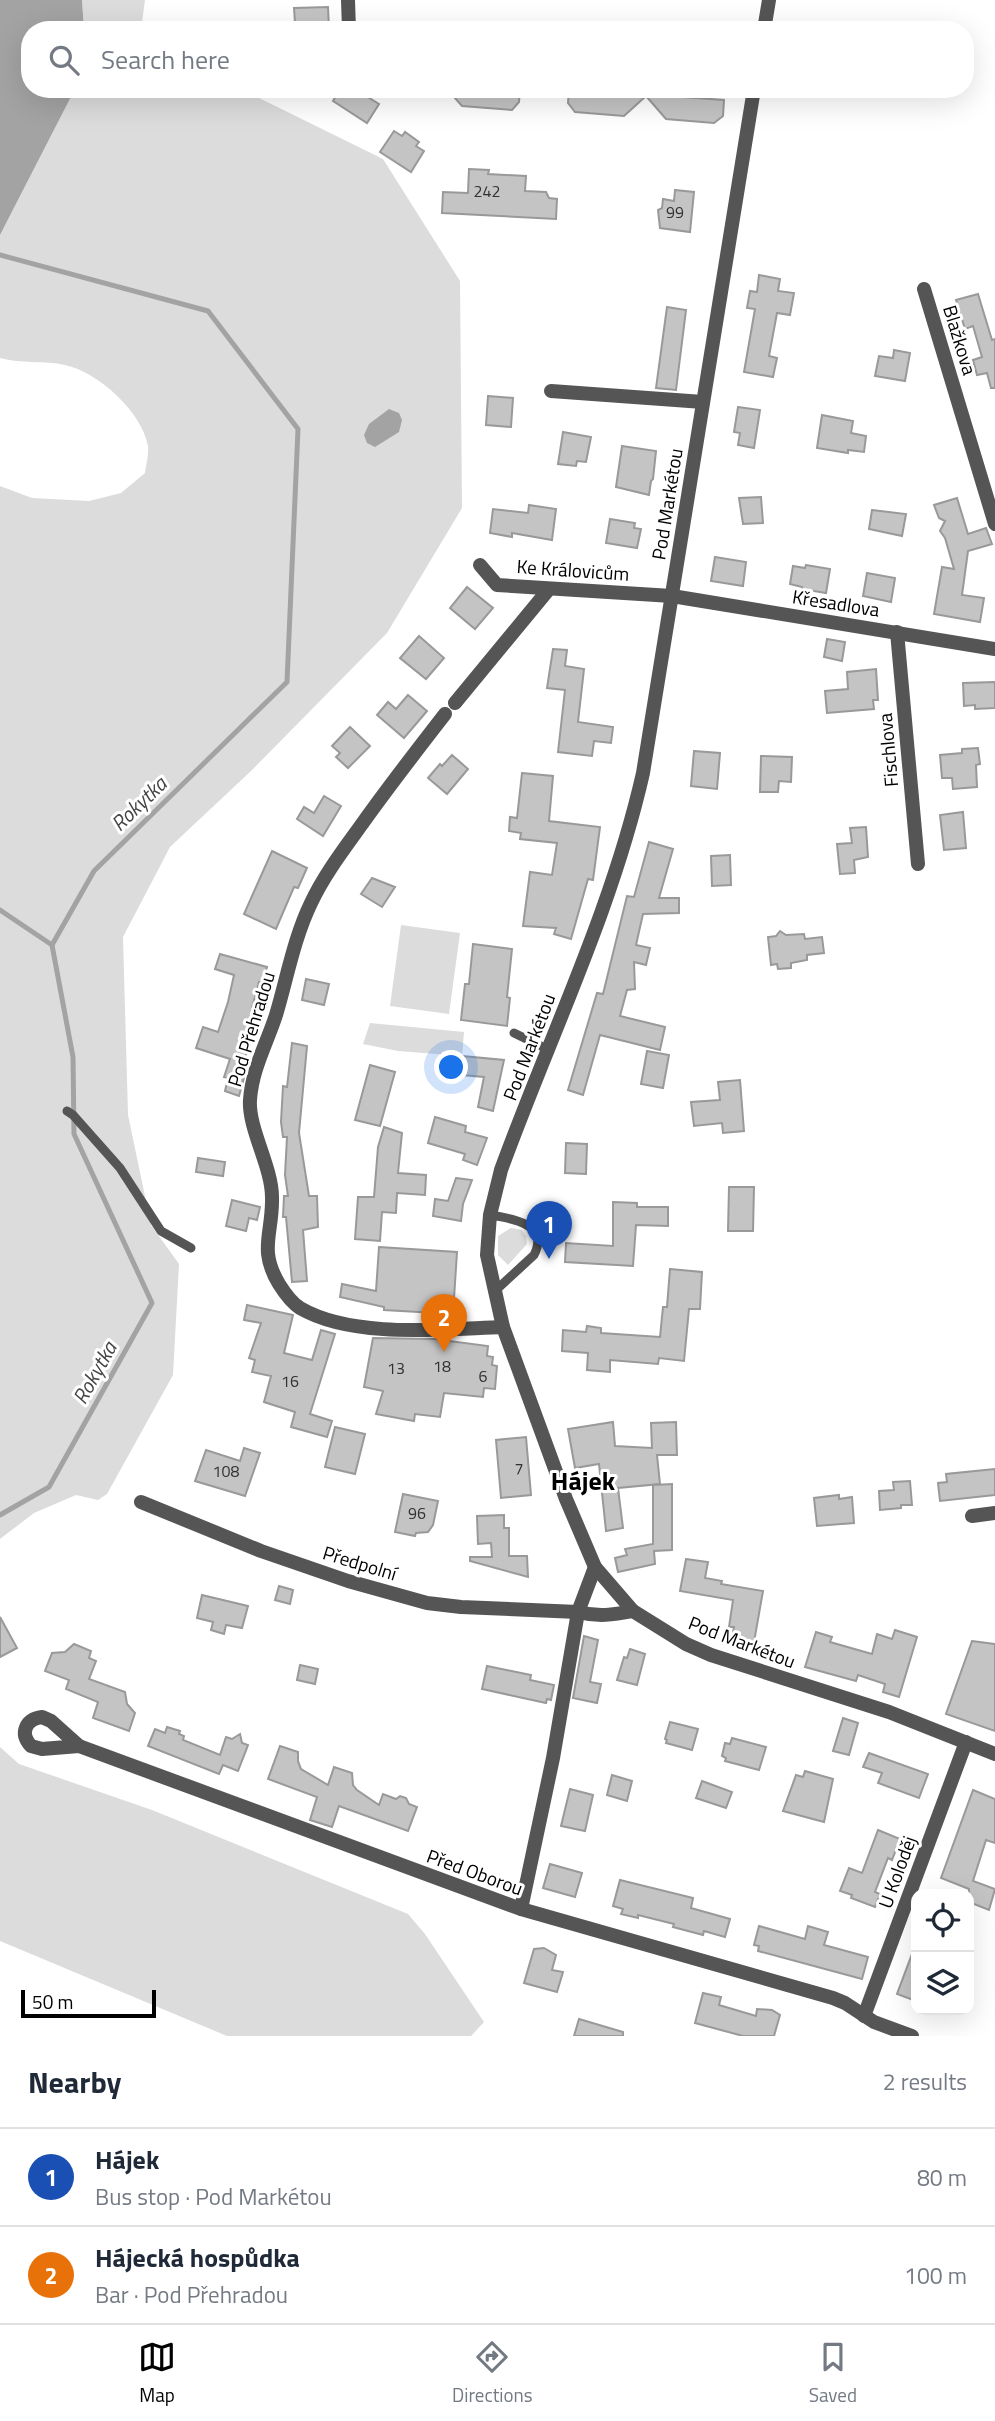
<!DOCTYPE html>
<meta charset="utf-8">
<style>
body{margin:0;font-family:"Titillium Web",sans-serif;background:#f6f6f7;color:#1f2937}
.controls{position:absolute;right:21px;bottom:21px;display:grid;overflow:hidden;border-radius:14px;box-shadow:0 7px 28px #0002}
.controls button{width:63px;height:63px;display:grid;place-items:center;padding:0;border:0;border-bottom:2px solid #e0e1e3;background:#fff;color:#1f2937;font:35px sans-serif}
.scale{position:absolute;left:21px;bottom:18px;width:135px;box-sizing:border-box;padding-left:7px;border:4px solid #000;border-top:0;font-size:19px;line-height:24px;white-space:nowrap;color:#000;-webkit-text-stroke:5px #fff;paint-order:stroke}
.you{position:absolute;left:452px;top:1068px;width:24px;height:24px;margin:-18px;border:5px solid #fff;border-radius:50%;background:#1a73e8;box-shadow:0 0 0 10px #1a73e833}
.badge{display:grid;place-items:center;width:46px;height:46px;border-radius:50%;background:#000;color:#fff;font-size:23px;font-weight:700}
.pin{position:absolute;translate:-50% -58px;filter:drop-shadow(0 2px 4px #0008)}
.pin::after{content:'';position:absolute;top:37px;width:24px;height:21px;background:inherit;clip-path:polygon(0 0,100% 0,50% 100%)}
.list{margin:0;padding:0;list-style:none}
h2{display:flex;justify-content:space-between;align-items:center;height:91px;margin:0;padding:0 28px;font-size:30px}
h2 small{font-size:23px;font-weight:400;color:#747a83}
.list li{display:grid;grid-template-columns:46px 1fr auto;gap:21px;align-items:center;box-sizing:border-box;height:98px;padding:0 28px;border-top:2px solid #e0e1e3}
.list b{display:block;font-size:26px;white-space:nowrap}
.list p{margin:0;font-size:23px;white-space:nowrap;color:#747a83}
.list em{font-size:23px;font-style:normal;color:#747a83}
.icon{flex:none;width:38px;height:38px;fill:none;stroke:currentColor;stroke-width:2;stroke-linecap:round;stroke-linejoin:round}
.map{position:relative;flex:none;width:995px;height:2036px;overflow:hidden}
.search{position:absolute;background:#fff;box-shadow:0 7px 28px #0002;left:21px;right:21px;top:21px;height:77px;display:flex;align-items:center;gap:18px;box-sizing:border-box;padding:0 24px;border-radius:28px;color:#747a83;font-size:26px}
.sheet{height:287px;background:#fff}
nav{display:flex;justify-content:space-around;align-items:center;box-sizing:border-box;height:98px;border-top:2px solid #e0e1e3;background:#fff;font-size:19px;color:#747a83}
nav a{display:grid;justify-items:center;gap:4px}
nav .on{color:#000}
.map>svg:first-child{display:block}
.green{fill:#dcdcdc}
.water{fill:#a3a3a3}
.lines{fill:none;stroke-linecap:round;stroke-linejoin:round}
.stream{stroke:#a3a3a3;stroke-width:5}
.building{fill:#c4c4c4;stroke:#999;stroke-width:2}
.service{stroke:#555;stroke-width:9}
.minor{stroke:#555;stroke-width:14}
.tertiary{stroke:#555;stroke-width:14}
.labels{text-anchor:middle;stroke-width:6;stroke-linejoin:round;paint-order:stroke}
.number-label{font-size:16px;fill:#313131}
.street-label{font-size:19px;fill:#000;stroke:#fff}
.water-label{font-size:21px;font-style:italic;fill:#444;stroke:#fff}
.district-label{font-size:26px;font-weight:bold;fill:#000;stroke:#fff}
</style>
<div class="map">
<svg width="995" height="2036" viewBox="0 0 995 2036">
<rect width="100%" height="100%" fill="#fff"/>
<g class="green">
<polygon points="82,0 145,0 141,30 84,30"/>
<path d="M75,89H241L383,159L460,281L462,508L387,633L251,771L170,847L123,937L128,1115L151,1225L179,1264L173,1375L107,1494L98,1500L76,1495L34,1513L0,1539V486L32,498L89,501L121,493L145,473C146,465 149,454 148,446C142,412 98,372 65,365C44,360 21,364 0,358V235Z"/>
<polygon points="401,925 460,933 449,1014 390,1006"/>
<polygon points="370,1023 464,1032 462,1056 398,1051 363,1044"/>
<polygon points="511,1228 522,1230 526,1236 527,1244 508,1265 498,1255 498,1236"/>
<polygon points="0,1747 19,1764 152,1810 408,1914 425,1934 484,2022 471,2036 227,2036 0,1941"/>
</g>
<g class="water">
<polygon points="0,0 82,0 84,30 30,30 30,89 75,89 0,235"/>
<polygon points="389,409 399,413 402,420 399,432 375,447 367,443 364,435 369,424"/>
</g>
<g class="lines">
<g class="stream">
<polyline points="0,255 208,311 298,429 287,682 94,871 52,945 73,1057 74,1134 152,1303 49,1487 0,1515"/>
<polyline points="0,910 52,945"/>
</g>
</g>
<g class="building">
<polygon points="328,7 329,30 299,30 298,23 295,23 294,8"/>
<polygon points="340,89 355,89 379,104 367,123 333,101"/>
<polygon points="447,89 520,89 519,102 512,110 462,106"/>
<polygon points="569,89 724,100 723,116 714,123 666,119 646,96 624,116 575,112 568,103"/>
<polygon points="394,131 402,136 405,132 419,142 416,146 424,151 411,172 380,152"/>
<polygon points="469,169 489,170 488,174 526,176 525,191 546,192 549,198 557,199 556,219 442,213 443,192 468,193"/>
<polygon points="675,190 694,192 690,232 660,228 658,210 662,208 663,199 674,201"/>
<polygon points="759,275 780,279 778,291 794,293 790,315 777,313 769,356 777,358 773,377 744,372 755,309 747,308 750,291 757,292"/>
<polygon points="978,294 992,340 995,339 995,388 991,388 987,373 977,375 973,360 982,357 973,326 965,329 956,300"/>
<polygon points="667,307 686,310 676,390 656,388"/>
<polygon points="894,350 910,353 905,381 875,376 879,356 893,358"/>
<polygon points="488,396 513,398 511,427 486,425"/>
<polygon points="738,407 760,410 754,448 738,445 740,433 734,432"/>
<polygon points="822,415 853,421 851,433 866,436 864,452 848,450 848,453 817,448"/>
<polygon points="563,432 591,437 586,462 577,461 576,466 558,464"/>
<polygon points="622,446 656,451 653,479 651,481 649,495 616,487"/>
<polygon points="761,497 763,523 743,524 739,498"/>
<polygon points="957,498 968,534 986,528 992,544 968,551 962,595 984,598 980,622 934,614 942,567 954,569 945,538 940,531 945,521 939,518 934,505"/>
<polygon points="529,505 556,509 552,540 512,533 512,537 490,533 493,509 528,513"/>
<polygon points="872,510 906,514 902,536 869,529"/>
<polygon points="610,519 635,523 634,528 641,529 637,548 606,543"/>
<polygon points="715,557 746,562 743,586 711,581"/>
<polygon points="806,565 830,569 826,593 802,589 802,587 790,584 793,566 805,568"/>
<polygon points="867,573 895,578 891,602 863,596"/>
<polygon points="467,587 493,608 475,629 450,608"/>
<polygon points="419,636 444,658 426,679 400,658"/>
<polygon points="827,639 845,642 842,661 824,657"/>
<polygon points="553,649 567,650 565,666 584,669 578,722 613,727 611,743 594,741 592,756 558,752 565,690 547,688"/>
<polygon points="876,669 878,700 873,700 874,709 827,713 825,691 848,689 847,672"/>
<polygon points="995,682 995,708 975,709 975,705 964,706 963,683"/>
<polygon points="408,695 427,711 404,738 377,715 388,702 396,709"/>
<polygon points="350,727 370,746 348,768 336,757 340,753 332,746"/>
<polygon points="978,748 980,764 976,765 977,787 953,789 952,778 942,778 940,755 962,753 962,749"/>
<polygon points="694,751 720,753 717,789 691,786"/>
<polygon points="452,755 468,769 447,794 428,778 440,764 442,766"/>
<polygon points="761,756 792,757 791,782 779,781 778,792 760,792"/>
<polygon points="522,773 553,776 549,821 600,827 593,880 588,879 571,939 554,934 556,928 523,926 530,872 552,875 557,843 520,839 521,833 509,831 510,817 517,818"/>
<polygon points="324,796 341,806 323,836 297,819 304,807 314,813"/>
<polygon points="963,812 966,848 944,850 940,815"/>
<polygon points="866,827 868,857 854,860 855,873 840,874 837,844 852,843 850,828"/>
<polygon points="649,842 673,849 659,898 679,898 679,913 643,914 636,945 650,948 646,965 634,962 635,989 627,990 620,1016 665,1027 660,1050 600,1035 583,1095 568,1090 597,993 603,994 627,896 634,897"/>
<polygon points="272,851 307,868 298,888 294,887 276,929 244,914"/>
<polygon points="730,855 731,885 712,886 711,856"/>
<polygon points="372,878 395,887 382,907 361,894"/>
<polygon points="780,931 786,935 804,934 805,939 822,937 824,953 807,955 807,960 791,963 791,968 778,969 777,964 771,965 768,937 776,936"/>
<polygon points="473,944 512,949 507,997 510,998 507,1026 461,1020 465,984 469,984"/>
<polygon points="220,954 267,967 262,983 259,982 252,1008 254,1009 249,1023 256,1025 240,1073 245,1074 239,1096 225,1091 228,1078 224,1077 230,1059 196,1048 203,1027 218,1032 228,1002 234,975 215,969"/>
<polygon points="306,979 329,984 324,1005 302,1000"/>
<polygon points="292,1043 307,1046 299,1133 309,1196 317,1196 318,1227 303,1230 307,1281 292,1282 286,1217 283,1217 284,1196 288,1196 285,1175 287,1137 283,1137 281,1122 283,1086 287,1087"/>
<polygon points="647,1051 669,1055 663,1088 641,1084"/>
<polygon points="441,1054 504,1060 493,1111 478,1107 484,1077 439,1073"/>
<polygon points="370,1065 395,1072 380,1126 355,1120"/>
<polygon points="740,1080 744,1131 723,1133 722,1123 694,1126 691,1102 720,1100 718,1082"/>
<polygon points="435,1117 466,1126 465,1132 487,1138 477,1165 463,1160 465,1154 428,1143"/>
<polygon points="384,1127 402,1133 398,1173 426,1175 425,1195 397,1193 396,1213 382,1212 380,1241 355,1239 358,1197 374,1197 378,1147"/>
<polygon points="566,1143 587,1144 586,1174 565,1173"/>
<polygon points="198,1158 225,1162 223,1176 196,1172"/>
<polygon points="456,1178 472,1180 463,1204 461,1221 433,1216 435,1199 448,1201"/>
<polygon points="729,1187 754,1187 753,1231 728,1231"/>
<polygon points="232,1200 260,1207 257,1220 249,1218 246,1231 226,1226"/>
<polygon points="613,1202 637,1203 637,1207 668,1207 668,1226 636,1225 633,1266 565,1262 566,1243 613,1246"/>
<polygon points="379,1247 457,1252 453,1314 384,1310 384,1307 340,1297 342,1284 376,1291"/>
<polygon points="670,1269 702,1272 700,1309 689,1309 684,1361 659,1358 658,1364 610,1360 610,1372 587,1370 588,1353 562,1351 563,1330 586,1332 587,1326 601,1328 601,1333 660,1337 663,1307 667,1307"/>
<polygon points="247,1305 293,1315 284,1353 312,1360 321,1330 335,1334 310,1414 332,1421 327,1437 291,1427 295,1412 264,1402 271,1376 252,1372 255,1360 249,1358 261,1323 244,1320"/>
<polygon points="373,1338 434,1339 488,1346 487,1356 493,1357 492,1365 497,1366 495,1389 484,1388 483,1397 444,1393 440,1417 415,1414 414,1421 376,1414 383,1391 364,1387"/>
<polygon points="613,1422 615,1446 652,1448 651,1423 676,1422 677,1455 657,1455 660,1484 618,1488 623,1528 606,1531 599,1464 575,1468 568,1429"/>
<polygon points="335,1427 365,1434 355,1474 325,1467"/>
<polygon points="526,1437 531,1495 501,1498 496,1440"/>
<polygon points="244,1448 260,1453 245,1496 195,1481 206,1450 240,1461"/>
<polygon points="995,1469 995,1495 940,1501 938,1483 947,1482 946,1474"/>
<polygon points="910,1481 912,1505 901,1505 901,1508 880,1510 879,1491 894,1490 893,1482"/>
<polygon points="672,1484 672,1550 654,1551 655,1564 618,1572 615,1558 627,1555 625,1549 653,1544 653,1485"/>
<polygon points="403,1494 438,1501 433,1525 428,1532 416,1533 415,1536 395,1532"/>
<polygon points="839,1495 839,1499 852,1497 854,1523 817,1526 814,1498"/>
<polygon points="504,1515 504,1528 509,1528 509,1556 527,1556 528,1577 470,1561 470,1557 492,1557 491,1543 478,1544 477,1516"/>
<polygon points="686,1559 708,1562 705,1578 722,1581 721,1584 763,1591 753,1648 737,1646 738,1638 732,1637 734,1627 729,1627 733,1600 680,1591"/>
<polygon points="279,1586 293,1590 290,1604 275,1600"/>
<polygon points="202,1595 248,1606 242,1628 226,1625 224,1634 211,1630 213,1622 197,1618"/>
<polygon points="0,1617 17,1648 0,1657"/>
<polygon points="895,1630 917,1637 899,1697 883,1692 885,1684 858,1675 856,1681 805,1667 816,1632 832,1637 830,1642 872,1654 877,1634 892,1639"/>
<polygon points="584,1636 598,1640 590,1682 601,1684 597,1703 573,1698"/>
<polygon points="972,1641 995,1644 995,1731 946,1714"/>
<polygon points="74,1644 91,1651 89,1658 96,1661 89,1679 125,1692 127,1704 135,1713 129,1731 93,1718 98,1702 66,1689 69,1680 45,1671 52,1653 65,1652"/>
<polygon points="630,1649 645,1654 637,1685 617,1680 624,1657 627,1658"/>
<polygon points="300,1665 318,1669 315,1684 297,1680"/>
<polygon points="487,1666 531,1675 530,1680 554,1685 551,1700 547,1699 546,1703 482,1689"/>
<polygon points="843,1718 858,1723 849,1755 833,1751"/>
<polygon points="670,1722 698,1729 692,1750 666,1743 667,1740 665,1739"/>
<polygon points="167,1727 180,1731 179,1734 184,1736 183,1740 220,1755 226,1737 232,1739 240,1734 242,1743 248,1745 238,1771 223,1765 219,1774 148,1746 155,1729 165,1733"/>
<polygon points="732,1738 766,1747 759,1770 725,1761 726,1758 722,1756 725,1743 730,1744"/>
<polygon points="280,1746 298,1752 298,1761 301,1769 328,1785 334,1767 352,1773 353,1785 357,1790 379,1805 383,1794 396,1799 400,1796 406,1798 409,1804 417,1807 408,1831 339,1806 332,1827 310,1820 317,1797 268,1779"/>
<polygon points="869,1753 928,1774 919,1798 878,1783 882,1773 863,1767"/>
<polygon points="805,1771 833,1779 824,1822 783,1811 796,1775 803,1777"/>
<polygon points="612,1775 632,1781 627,1801 607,1795"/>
<polygon points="702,1781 732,1792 726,1808 696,1798"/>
<polygon points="570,1789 593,1795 585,1831 561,1826"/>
<polygon points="973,1790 995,1799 995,1843 986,1840 973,1881 995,1889 989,1910 969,1902 969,1889 941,1878"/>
<polygon points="878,1830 900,1839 892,1860 888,1858 875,1892 880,1894 875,1907 851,1898 852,1895 840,1891 849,1868 862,1873"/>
<polygon points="550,1864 582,1873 575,1897 543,1888"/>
<polygon points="620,1880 693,1898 691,1908 730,1919 725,1937 704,1931 703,1935 673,1927 674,1924 638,1915 638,1918 621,1914 623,1909 613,1906"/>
<polygon points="759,1926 805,1939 808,1926 828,1932 824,1945 868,1957 862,1979 758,1951 759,1946 754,1945"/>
<polygon points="915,1946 916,1946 916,2001 897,1994"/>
<polygon points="544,1948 556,1955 552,1970 563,1972 557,1992 524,1983 534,1949"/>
<polygon points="703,1993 721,1997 719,2005 756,2016 757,2009 772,2010 780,2015 774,2036 743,2036 695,2023"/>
<polygon points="579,2019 623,2032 623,2036 574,2036"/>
</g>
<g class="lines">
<g class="service">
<polyline points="514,1033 549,1050"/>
<polyline points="67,1111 73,1115 120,1168 161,1231 191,1248"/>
<path d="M490,1215C511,1218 550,1224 534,1255L495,1291"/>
</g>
<g class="minor">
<polyline points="348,0 349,30"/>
<polyline points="924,289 995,524"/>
<polyline points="551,391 703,402"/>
<polyline points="480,565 497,585 672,596 995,649"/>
<polyline points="897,632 918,864"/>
<polyline points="455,703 549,589"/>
<path d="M445,714C417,750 389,786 362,824C344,849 324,875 311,903C294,938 287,978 276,1015C267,1043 252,1069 250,1100C248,1128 272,1167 272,1197C273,1234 258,1249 279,1284C284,1292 292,1303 300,1308C353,1339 443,1329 503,1327"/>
<path d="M141,1502L261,1551L348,1581L427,1603L461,1607L578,1612C598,1617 613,1615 633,1611"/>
<polyline points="972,1516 995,1513"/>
<path d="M42,1717L51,1721L79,1746L42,1749L31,1746C19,1733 26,1719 42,1717Z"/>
<polyline points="79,1746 521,1909 833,1998 845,2003 874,2022 912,2036"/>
<polyline points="521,1909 553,1758 578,1612 595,1567"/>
<polyline points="864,2016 966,1742"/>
</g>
<g class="tertiary">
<polyline points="764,30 769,0"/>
<path d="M754,89L643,773C612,910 549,1038 501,1170L490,1215L487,1255L503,1327L566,1499L595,1567L633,1611L686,1644L711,1655L889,1712L995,1754"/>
</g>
</g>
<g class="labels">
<g class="number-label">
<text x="487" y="197">242</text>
<text x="675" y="218">99</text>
<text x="442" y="1372">18</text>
<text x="396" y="1374">13</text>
<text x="483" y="1382">6</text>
<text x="290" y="1387">16</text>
<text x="519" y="1474">7</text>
<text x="226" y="1477">108</text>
<text x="417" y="1519">96</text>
</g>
<g class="street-label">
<text transform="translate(960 340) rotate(73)" y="7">Blažkova</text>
<text transform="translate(667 504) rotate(-81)" y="7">Pod Markétou</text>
<text transform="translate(573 570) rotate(4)" y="7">Ke Královicům</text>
<text transform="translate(836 603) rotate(9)" y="7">Křesadlova</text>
<text transform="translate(888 750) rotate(-95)" y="7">Fischlova</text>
<text transform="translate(251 1029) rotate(-73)" y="7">Pod Přehradou</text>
<text transform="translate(529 1047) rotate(-69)" y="7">Pod Markétou</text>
<text transform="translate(360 1563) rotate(17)" y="7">Předpolní</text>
<text transform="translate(742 1642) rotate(21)" y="7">Pod Markétou</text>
<text transform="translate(475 1872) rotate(20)" y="7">Před Oborou</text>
<text transform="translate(897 1872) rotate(-70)" y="7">U Koloděj</text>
</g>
<g class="water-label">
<text transform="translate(139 804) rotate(-44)" y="7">Rokytka</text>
<text transform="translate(95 1373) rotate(-61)" y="7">Rokytka</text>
</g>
<g class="district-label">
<text x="583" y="1490">Hájek</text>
</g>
</g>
</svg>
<div class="controls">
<button><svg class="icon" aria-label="locate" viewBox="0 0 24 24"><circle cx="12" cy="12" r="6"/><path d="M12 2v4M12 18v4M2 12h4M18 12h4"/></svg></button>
<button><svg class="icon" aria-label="layers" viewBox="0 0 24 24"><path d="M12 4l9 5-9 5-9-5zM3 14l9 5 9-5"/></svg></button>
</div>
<div class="scale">50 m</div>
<div class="you"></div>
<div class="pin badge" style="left:549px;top:1259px;background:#1a4fb4">1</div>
<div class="pin badge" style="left:444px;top:1352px;background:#e8710a">2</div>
<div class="search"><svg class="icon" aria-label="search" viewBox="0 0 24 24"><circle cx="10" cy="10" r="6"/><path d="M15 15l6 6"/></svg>Search here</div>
</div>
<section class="sheet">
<h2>Nearby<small>2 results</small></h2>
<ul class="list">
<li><span class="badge" style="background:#1a4fb4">1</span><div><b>Hájek</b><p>Bus stop · Pod Markétou</p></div><em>80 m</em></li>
<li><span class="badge" style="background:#e8710a">2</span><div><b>Hájecká hospůdka</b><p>Bar · Pod Přehradou</p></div><em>100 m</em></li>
</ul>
</section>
<nav>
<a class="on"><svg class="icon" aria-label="map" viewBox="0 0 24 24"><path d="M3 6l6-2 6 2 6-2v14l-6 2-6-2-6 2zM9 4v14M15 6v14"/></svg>Map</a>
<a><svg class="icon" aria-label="directions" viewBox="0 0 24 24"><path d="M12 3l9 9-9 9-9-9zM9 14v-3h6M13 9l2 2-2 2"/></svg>Directions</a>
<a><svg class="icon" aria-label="saved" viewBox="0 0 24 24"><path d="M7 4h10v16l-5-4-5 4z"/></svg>Saved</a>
</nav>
